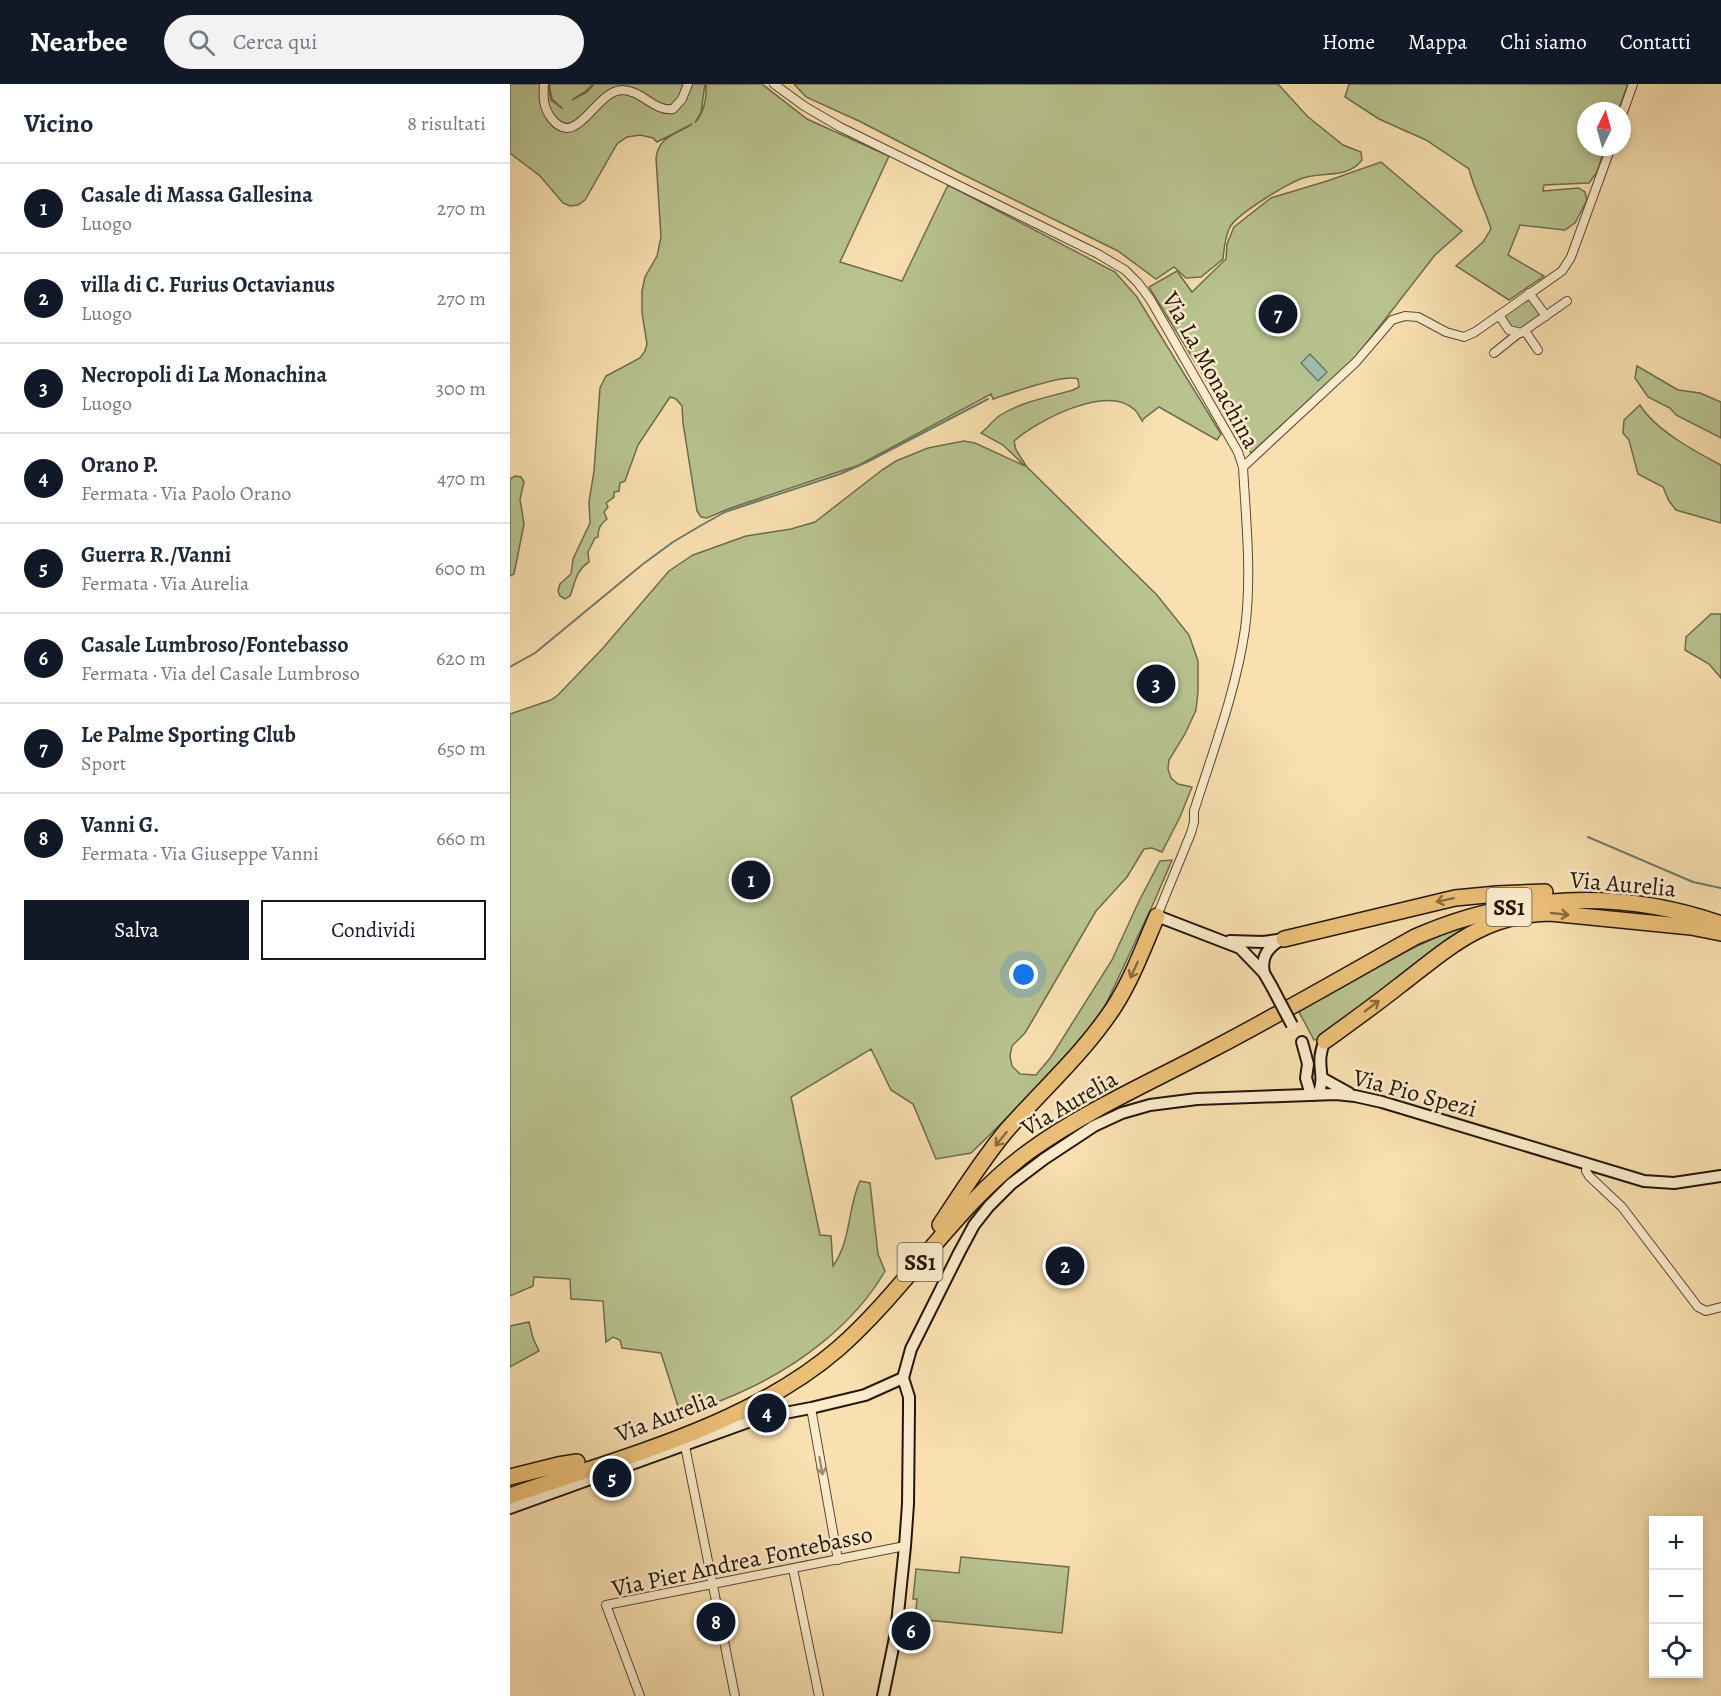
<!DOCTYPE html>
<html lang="it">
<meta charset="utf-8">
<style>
body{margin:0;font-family:Alegreya,serif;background:#f2f2f3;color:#1f2937}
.controls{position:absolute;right:18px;bottom:18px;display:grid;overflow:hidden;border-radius:0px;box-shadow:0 3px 9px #0003}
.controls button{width:54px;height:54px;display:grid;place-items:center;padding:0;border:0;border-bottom:2px solid #e0e1e3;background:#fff;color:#1f2937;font:30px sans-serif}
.compass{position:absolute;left:1067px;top:18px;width:54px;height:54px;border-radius:50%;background:#fff;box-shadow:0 3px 9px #0003;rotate:5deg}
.you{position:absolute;left:514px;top:891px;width:21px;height:21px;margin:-15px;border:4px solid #fff;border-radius:50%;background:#1a73e8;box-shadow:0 0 0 9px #1a73e833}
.badge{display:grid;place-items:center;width:39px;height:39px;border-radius:50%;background:#111827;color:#fff;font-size:20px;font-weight:700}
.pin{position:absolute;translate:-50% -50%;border:3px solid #fff;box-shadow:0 2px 6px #0006}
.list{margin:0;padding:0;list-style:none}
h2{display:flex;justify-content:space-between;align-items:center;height:78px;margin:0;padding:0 24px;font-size:26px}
h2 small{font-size:20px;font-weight:400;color:#747a83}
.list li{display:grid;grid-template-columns:39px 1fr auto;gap:18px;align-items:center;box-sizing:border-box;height:90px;padding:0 24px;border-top:2px solid #e0e1e3}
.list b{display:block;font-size:22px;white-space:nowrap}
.list p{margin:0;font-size:20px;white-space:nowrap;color:#747a83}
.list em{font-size:20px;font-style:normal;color:#747a83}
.actions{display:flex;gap:12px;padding:18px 24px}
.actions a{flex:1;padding:14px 0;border:2px solid #111827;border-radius:0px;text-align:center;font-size:21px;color:#111827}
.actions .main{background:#111827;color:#fff}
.icon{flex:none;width:33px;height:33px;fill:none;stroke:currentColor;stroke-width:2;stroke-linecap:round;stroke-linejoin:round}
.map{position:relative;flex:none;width:1211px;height:1612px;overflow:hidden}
header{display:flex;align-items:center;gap:36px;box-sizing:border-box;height:84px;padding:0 30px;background:#111827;color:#fff}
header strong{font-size:28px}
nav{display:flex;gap:33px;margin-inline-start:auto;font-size:21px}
.search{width:420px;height:54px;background:#f2f2f3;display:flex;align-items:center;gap:15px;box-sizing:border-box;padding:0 21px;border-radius:33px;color:#747a83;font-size:22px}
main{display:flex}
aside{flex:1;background:#fff}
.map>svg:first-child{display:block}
.green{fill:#b8c390;stroke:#6e6c4d;stroke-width:1.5}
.water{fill:#9ebdae;stroke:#6d7a6c;stroke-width:1.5}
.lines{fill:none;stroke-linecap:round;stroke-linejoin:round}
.stream{stroke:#6d7a6c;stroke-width:2}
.street-casing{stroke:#584834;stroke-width:10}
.secondary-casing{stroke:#23160a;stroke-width:14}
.highway-casing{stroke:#23160a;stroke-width:18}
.street{stroke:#fbebcc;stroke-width:8}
.secondary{stroke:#fbebcc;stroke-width:10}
.highway{stroke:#ecc078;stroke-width:15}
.secondary-bridge-casing{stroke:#23160a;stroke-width:14;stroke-linecap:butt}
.secondary-bridge{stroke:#fbebcc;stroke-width:10}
.oneway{stroke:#886b41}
.oneway2{stroke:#9a8b75}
.labels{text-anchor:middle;stroke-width:5;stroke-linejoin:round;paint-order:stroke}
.shield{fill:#fbebcc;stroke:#645644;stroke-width:1.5}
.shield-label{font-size:22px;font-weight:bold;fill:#23160a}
.street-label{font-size:24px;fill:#23160a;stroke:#fbebcc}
</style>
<header>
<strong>Nearbee</strong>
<div class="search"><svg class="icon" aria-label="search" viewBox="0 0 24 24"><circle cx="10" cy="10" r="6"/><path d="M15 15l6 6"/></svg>Cerca qui</div>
<nav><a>Home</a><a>Mappa</a><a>Chi siamo</a><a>Contatti</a></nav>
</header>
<main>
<aside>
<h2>Vicino<small>8 risultati</small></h2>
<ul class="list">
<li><span class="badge">1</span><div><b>Casale di Massa Gallesina</b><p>Luogo</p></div><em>270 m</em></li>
<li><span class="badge">2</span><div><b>villa di C. Furius Octavianus</b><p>Luogo</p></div><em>270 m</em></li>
<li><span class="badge">3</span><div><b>Necropoli di La Monachina</b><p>Luogo</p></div><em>300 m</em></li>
<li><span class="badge">4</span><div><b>Orano P.</b><p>Fermata · Via Paolo Orano</p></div><em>470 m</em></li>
<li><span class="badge">5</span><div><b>Guerra R./Vanni</b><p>Fermata · Via Aurelia</p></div><em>600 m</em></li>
<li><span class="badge">6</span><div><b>Casale Lumbroso/Fontebasso</b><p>Fermata · Via del Casale Lumbroso</p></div><em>620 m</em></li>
<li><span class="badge">7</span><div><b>Le Palme Sporting Club</b><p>Sport</p></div><em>650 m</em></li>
<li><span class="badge">8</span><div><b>Vanni G.</b><p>Fermata · Via Giuseppe Vanni</p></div><em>660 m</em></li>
</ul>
<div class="actions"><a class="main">Salva</a><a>Condividi</a></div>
</aside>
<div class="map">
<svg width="1211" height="1612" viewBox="0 0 1211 1612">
<rect width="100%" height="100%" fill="#f9e0b0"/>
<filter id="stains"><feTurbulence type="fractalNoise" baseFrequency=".00333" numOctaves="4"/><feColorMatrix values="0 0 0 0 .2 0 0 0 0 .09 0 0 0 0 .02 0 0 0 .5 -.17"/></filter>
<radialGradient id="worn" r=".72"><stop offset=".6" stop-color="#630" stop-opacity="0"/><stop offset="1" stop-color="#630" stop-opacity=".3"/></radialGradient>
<g class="green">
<path d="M0,0H38L41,16L53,25L42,15L39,0H83L76,7L62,16L77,8L84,0H195L191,28L185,39C194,28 197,14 196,0H252L297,35L379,72L330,178L392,197L438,101L605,188L627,213L711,350L707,356L649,323L632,336L633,338C630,334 628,329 625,326C597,299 527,337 504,357L506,366L517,383L647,511L679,551L688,577V608L686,626L675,650L659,676L658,685L661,694L668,700L682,703L670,733L652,768L642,764L634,765L617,793L586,827L525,932L515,949L502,962L500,972L502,982L510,990L526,991L541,973L602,876L629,817L650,777L662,776L644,818L588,937L542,990L461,1069L426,1075L403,1020L381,1006L361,965L281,1013L310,1151L321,1152L323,1182C342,1155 337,1125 350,1097L360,1099L368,1170L375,1187C344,1241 287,1283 231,1308C212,1317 191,1324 171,1332L151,1269L112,1264L110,1256L103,1253L96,1258L93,1217L61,1215L60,1195L24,1193L23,1202L0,1212V630L41,616L48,611L93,564L159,487L183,471L236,452L281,445L305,438L372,386L386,377L418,364L454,357L465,359L515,382L493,361L471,349C478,344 482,337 489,332C510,318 539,313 563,306L569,303L568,295C555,289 498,310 483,315L481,310L349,381L218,425L197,434L191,433L187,427L173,339L172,322L166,315L160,313L128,361L115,397L110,399L109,407L104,408V413L96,419L98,423L94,428L97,435C90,440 88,445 88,453L85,454L78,468L79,478C66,486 65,499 60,512L55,515L50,512L48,507L50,500L61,490L63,475L80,439L79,418L84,387L90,304L96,292L130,274L135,267L137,260L132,229V207L135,193L147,172L151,153L146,74C149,52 165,51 182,40L147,58L143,54L130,51L117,53L107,60L75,116L68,121L60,122L53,119L30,92L0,69Z"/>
<path d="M284,0H768L797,32L833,61L851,68L852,76C838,94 817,88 797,93C782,96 727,130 720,143C715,152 714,164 713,175L691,193L676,194L664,183L646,195L608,167L450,89L349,37L296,13Z"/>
<path d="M839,0H1118L1108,27H1076V63H1095L1087,88L1079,99L1034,101L1033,107L1069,104L1075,108L1077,116L1065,139L1055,146L1010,141L998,171L1034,192L999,216L946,182L973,158L981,145C975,125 964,106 959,85L916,56L869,35L835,13Z"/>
<polygon points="871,78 952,147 925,171 845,274 741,369 639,203 667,187 682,208 716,175 717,160 724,143 761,114 817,97"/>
<polygon points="1018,215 1021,216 1029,228 1029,234 1009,247 1001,243 995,234 995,231"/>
<polygon points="1127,282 1168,306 1190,309 1211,318 1211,354 1166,331 1160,324 1138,313 1125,294"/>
<path d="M1130,321C1145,346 1186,368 1211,381V439L1166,426L1159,417L1153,403L1128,390L1119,356L1113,349L1114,336Z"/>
<polygon points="5,392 11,393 14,398 10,415 14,440 4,490 0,492 0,395"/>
<polygon points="1201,530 1211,530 1211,594 1199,580 1175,566 1176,553"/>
<polygon points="948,843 952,845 952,850 809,955 804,956 789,928 793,923 903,864"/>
<polygon points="19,1238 23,1254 29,1267 0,1283 0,1242"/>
<polygon points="451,1473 559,1483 552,1549 405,1535 407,1515 403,1515 406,1485 449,1489"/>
</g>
<polygon class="water" points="800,270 817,288 808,297 791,279"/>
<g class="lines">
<g class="stream">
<polyline points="0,583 25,569 133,480 163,458 190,442 215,428 330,390 357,378 478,315"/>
<polyline points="1078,753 1183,798 1211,804"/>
</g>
<defs>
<g id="street">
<path d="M34,0C33,13 33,24 42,35C67,66 85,7 112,6C132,6 144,28 163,25L172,15L178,0"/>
<path d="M264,0L294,22L330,43L588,170L615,186L628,199L640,215L728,368L733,383C736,437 742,491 735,545C726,607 703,667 684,727V738L681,749L647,832"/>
<polyline points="1112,31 1123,0"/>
<polyline points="1019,209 1036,232"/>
<polyline points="989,231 999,246 1011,249 1057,217"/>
<polyline points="1015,247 1028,266"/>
<polyline points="984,269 1009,249"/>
<polyline points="733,383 846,278 882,236 895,232 908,233 936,248 954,253 965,248 1052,187 1061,173 1101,63"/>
<polyline points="1077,1080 1076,1087 1079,1092 1112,1123 1188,1223 1196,1227 1211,1223"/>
<polyline points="301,1324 328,1476"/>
<polyline points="175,1362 225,1612"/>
<polyline points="283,1485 309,1612"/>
<polyline points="386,1549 400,1551"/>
<polyline points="130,1612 96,1521 395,1462"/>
</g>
<g id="secondary">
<polyline points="647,832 730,864 754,889 762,903"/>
<polyline points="720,857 753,858 774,855"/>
<path d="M754,889C751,875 756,865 769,857"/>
<polyline points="792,958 798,980 796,994 801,1011"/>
<polyline points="812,994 839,1009"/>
<path d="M808,1010C817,992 804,979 815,957"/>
<polyline points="0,1424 249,1334 301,1324 355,1311 393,1294"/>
<polyline points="373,1612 386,1549 395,1462 398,1420 399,1326 399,1313 393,1294 401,1265 449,1169 464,1141 479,1122 501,1100 534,1075 584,1042 612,1029 640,1021 687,1015 826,1010 845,1012 872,1018 1134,1097 1164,1099 1211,1092"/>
</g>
<g id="highway">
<polyline points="774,855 945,814 987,810 1035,808"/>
<path d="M815,957C840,939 865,921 889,902C940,863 972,831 1040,829L1181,843L1211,849"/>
<path d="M430,1141C451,1109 472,1076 496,1047C532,1006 574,969 604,923C622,895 634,862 647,832"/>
<polyline points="0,1393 48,1381 67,1378"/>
<path d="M0,1412C111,1373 239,1342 329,1264C397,1204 447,1119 521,1066C577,1026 641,998 701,966C770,930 837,891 905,853C1003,810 1110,804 1211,840"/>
</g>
</defs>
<use href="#street" class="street-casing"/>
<use href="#secondary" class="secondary-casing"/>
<use href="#highway" class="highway-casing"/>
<use href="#street" class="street"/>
<use href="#secondary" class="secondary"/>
<use href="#highway" class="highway"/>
<defs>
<polyline id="secondary-bridge" points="762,903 782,941"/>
</defs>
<use href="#secondary-bridge" class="secondary-bridge-casing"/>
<use href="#secondary-bridge" class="secondary-bridge"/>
</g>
<defs><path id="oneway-shaft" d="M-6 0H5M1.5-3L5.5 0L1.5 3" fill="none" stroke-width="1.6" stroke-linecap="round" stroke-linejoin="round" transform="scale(1.5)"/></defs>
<g class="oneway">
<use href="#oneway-shaft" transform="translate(935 816) rotate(168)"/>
<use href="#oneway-shaft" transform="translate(1050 830) rotate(6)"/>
<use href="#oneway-shaft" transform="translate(624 886) rotate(115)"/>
<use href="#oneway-shaft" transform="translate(862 922) rotate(-37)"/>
<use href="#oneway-shaft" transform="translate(491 1055) rotate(129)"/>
</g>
<use class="oneway2" href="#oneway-shaft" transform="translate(311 1382) rotate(80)"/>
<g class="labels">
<g class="shield">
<rect x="976.5" y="804" width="45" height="38" rx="4.5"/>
<rect x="387.5" y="1159" width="45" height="38" rx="4.5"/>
</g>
<g class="shield-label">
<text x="999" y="831">SS1</text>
<text x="410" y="1186">SS1</text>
</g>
<g class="street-label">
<text transform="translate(701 286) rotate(61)" y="8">Via La Monachina</text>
<text transform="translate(1113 800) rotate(5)" y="8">Via Aurelia</text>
<text transform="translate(905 1009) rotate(15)" y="8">Via Pio Spezi</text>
<text transform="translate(559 1019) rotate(-30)" y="8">Via Aurelia</text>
<text transform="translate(156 1332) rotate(-21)" y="8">Via Aurelia</text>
<text transform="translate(232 1477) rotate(-12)" y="8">Via Pier Andrea Fontebasso</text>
</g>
</g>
<rect width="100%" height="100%" filter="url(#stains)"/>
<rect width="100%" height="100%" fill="url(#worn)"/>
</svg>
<div class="controls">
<button>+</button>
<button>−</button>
<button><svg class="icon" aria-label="locate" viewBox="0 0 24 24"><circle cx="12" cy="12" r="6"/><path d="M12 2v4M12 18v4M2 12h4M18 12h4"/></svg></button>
</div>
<svg class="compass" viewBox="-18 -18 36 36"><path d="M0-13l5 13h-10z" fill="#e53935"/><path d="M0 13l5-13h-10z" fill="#747a83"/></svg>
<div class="you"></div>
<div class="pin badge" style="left:241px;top:796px">1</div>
<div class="pin badge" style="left:555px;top:1182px">2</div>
<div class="pin badge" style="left:646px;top:600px">3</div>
<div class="pin badge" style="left:257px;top:1329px">4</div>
<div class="pin badge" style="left:102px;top:1394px">5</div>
<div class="pin badge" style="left:401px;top:1547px">6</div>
<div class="pin badge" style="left:768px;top:230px">7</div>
<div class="pin badge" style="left:206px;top:1538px">8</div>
</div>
</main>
